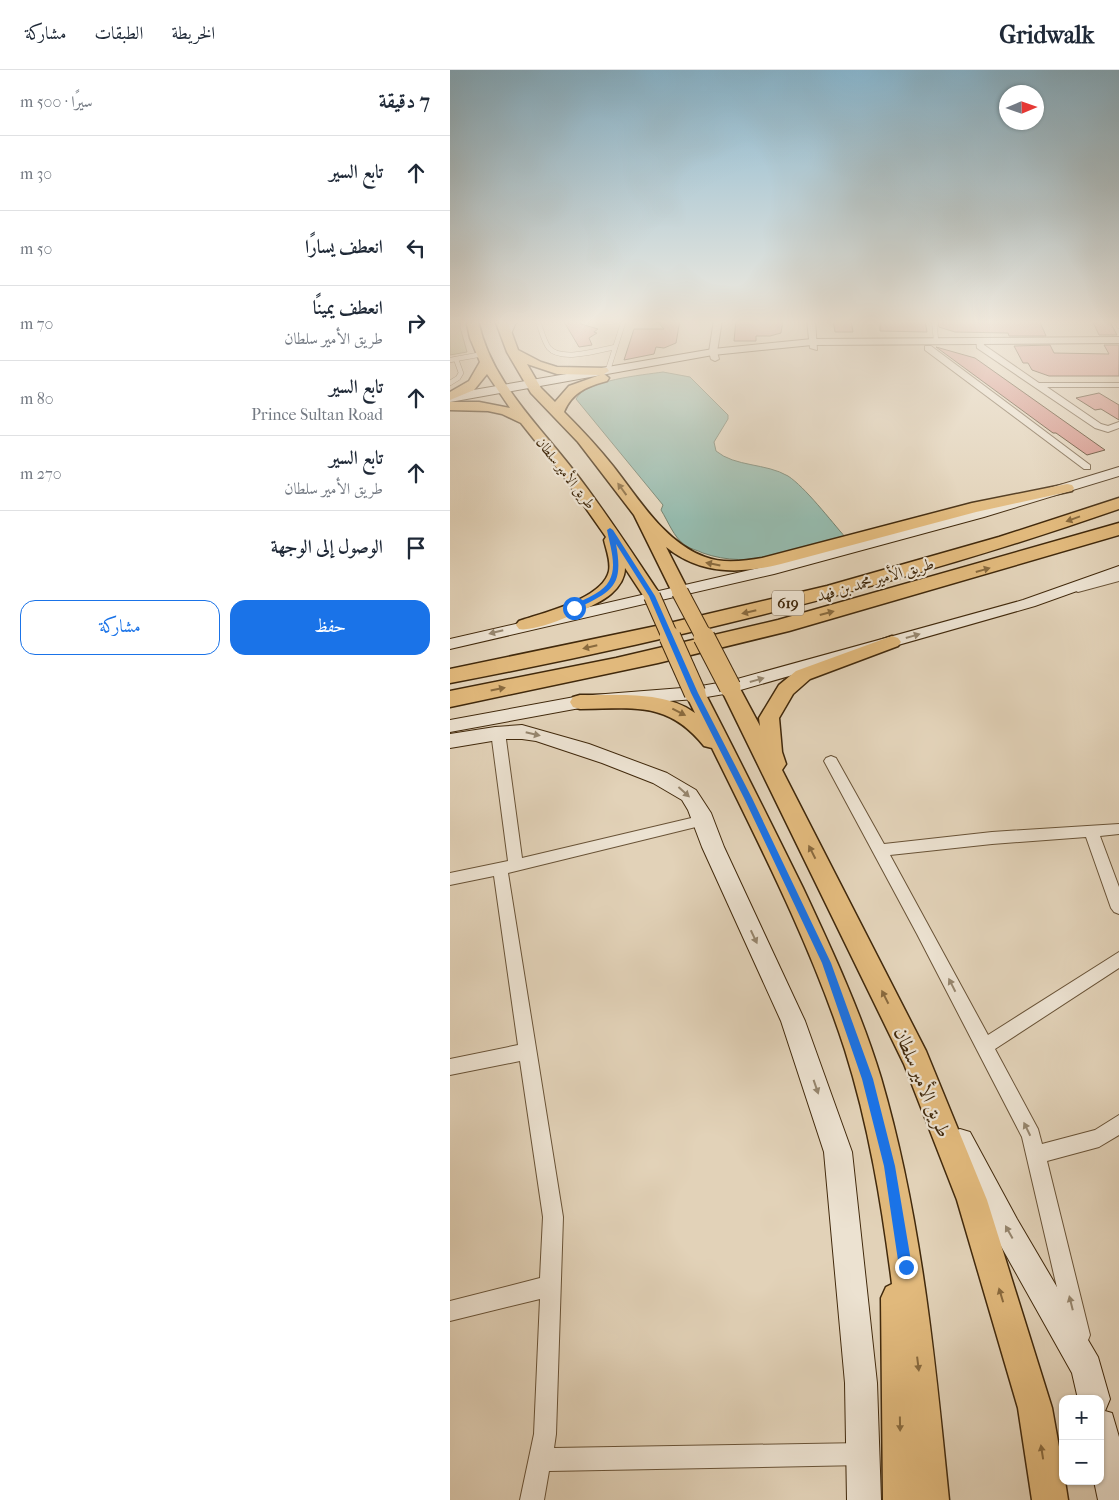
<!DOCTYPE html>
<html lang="ar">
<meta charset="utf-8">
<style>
body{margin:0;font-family:"IM FELL French Canon",Amiri,serif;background:#f6f6f7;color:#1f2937;direction:rtl}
.controls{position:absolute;right:15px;bottom:15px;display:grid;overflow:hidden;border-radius:10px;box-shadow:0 1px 4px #0004}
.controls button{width:45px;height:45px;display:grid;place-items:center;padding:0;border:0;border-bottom:1px solid #e0e1e3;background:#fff;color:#1f2937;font:25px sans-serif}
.compass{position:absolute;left:549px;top:15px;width:45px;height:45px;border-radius:50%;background:#fff;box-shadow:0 1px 4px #0004;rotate:88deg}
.stop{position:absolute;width:15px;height:15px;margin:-11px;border:4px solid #1a73e8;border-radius:50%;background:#fff}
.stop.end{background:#1a73e8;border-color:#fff;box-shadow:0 1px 5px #0008}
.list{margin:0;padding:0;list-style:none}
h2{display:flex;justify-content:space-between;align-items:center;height:65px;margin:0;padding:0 20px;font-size:21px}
h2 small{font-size:16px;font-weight:400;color:#747a83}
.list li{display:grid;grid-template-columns:32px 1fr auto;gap:15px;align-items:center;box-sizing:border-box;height:75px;padding:0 20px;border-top:1px solid #e0e1e3}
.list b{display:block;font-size:19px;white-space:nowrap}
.list p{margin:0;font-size:16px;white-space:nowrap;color:#747a83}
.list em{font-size:16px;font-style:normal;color:#747a83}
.actions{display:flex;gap:10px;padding:15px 20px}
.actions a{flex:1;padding:11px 0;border:1px solid #1a73e8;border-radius:15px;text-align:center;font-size:18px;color:#1a73e8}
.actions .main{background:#1a73e8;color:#fff}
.icon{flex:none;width:28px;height:28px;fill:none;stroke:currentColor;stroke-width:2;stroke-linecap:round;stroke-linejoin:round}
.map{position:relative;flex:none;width:669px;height:1430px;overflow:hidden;direction:ltr}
header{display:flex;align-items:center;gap:30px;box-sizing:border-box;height:70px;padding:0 25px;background:#fff;border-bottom:1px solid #e0e1e3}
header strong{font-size:24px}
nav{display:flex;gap:28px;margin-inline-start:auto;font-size:18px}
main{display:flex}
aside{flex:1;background:#fff}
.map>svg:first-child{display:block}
.green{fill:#bcb989;stroke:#7e714a}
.water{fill:#95b8aa;stroke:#737f6b}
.building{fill:#d68e84;stroke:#41290c}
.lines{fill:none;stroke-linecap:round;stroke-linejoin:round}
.lane-casing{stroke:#695337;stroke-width:5.5}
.street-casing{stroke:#695337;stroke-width:2}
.secondary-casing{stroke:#41290c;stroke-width:2}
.primary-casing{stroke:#41290c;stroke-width:3}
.highway-casing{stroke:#41290c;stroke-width:3}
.lane{stroke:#ece2d1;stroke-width:4.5}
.street{fill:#ece2d1;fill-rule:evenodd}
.secondary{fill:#ece2d1;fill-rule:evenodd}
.primary{fill:#e1b97c;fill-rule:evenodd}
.highway{fill:#e1b97c;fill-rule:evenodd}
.primary-bridge-far1-casing{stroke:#41290c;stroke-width:18;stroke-linecap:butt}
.primary-bridge-casing{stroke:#41290c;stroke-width:23;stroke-linecap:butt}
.primary-bridge-far1{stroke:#e1b97c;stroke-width:16}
.primary-bridge{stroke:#e1b97c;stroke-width:21}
.oneway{fill:#896a3e}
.oneway2{fill:#96866e}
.route{fill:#1a73e8}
.labels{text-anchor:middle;stroke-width:4.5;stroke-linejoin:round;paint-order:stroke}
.far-street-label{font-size:14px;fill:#41290c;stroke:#ece2d1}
.shield{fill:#ece2d1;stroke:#746047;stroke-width:1}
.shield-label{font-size:15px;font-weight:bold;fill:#41290c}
.street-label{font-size:16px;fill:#41290c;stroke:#ece2d1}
.near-street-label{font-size:19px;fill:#41290c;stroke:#ece2d1}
</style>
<header>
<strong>Gridwalk</strong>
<nav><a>الخريطة</a><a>الطبقات</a><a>مشاركة</a></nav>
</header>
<main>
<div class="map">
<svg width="669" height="1430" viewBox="0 0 669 1430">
<rect width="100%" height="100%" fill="#e2d2b8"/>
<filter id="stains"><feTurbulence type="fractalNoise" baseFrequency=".004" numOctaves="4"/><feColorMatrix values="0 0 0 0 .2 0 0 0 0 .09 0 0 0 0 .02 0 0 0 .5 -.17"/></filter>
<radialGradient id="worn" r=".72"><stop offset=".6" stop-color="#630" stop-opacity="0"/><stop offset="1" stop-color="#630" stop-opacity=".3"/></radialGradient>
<polygon class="green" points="0,250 11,250 10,257 17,282 0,285"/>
<path class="water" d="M213,302L240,307L278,345V349L264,372L266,381C285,397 316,393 338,406C355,417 381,451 396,468C349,480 300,500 253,483C247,480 240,479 235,475C224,468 218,451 211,440L213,435L126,329C135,310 193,305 213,302Z"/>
<g class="building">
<polygon points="113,250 129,250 131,254 148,259 144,262 147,263 139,268 142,275 129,277"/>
<polygon points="206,250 230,250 226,273 214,278 206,277 204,284 174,290 184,259 214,259"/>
<polygon points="286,250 333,250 331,263 320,266 306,266 306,271 284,271"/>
<polygon points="383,250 401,250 403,262 385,262"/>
<polygon points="430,250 475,250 477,262 430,261"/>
<polygon points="488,250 589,250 596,266 559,266 558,263 505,262 489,257"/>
<polygon points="642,250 659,250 667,265 649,265"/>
<polygon points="600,275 604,283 659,284 654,275 669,275 669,306 599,306 582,300 578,293 573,293 564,276"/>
<polygon points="486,277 525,288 655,380 637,385 606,363 603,363"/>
<polygon points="649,323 669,335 669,350 651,339 645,340 626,328"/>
</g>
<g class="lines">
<defs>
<g id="lane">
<path d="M85,250L88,252C91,259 94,272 99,278C111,292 150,280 165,277"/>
<polyline points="484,250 486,270"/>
<polyline points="666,250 669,256"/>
<polyline points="62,253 69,250"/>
<polyline points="0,290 33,284"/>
<polyline points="158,300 174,250"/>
<polyline points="0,313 8,308 11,303 6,289"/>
</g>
<g id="street">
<polygon points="264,250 272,250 267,282 269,289 265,291 261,289 259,282"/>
<polygon points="357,250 365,250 367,280 360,278"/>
<polygon points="526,268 532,268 534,275 589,313 669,313 669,317 597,317 651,354 658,356 669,352 669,358 658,362 645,358 527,278"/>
<polygon points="475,276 481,276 640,395 640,399 634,399 475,280"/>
<polygon points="669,505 669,511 628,522 622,519 624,517"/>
<polygon points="48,657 53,659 55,662 72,788 254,745 259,746 261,750 259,754 254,755 58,803 113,1147 106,1364 104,1378 413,1373 421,1376 424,1384 421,1392 413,1395 99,1401 94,1430 70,1430 84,1364 90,1229 0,1251 0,1231 90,1208 93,1147 70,991 0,1005 0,989 68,975 44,806 0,815 0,803 58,791 41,662 43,659"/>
<polygon points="381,686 386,688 434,774 542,762 669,754 669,764 650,766 669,817 669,844 664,842 661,838 636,767 542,774 440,785 538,965 669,882 669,898 545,979 588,1059 592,1074 645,1060 669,1045 669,1065 649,1077 597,1091 640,1265 637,1273 629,1276 621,1273 618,1265 572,1067 467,864 374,691 376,688"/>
</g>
<g id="secondary">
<polygon points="57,250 67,250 61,264 56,267 51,264"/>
<polygon points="669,267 669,273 362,275 263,285 0,332 0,324 263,279 362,269"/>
<polygon points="669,397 669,406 534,447 324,504 0,579 0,569 313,497 524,441"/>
<polygon points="669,496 669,506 585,536 280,623 245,629 130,638 0,662 0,650 130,626 245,617 280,611 573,530"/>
<polygon points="72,655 139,674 217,703 246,720 261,743 274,777 355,951 402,1082 427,1313 431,1430 397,1430 395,1313 374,1082 331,951 252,777 238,740 232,730 203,713 152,693 86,671 72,669 54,669 0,678 0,664 45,657"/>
<polygon points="510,1059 520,1062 567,1149 648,1287 660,1329 655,1341 662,1343 669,1367 669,1430 648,1430 644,1411 650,1411 650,1329 628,1329 622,1303 547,1169 500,1082 496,1072 500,1062"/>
</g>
<g id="primary">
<path d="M16,250H28C40,310 88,354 124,401C155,441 183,484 211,526L208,530L202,531L196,530L175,498C175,508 169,517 161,524C147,536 86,563 69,559L66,555L69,551C92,543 153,529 159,501C161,491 156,479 154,470L156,467L114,407L71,353L52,344L38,341L0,340V332H29L60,338L37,304L24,320L0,330V322L19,311L30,292L20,268Z"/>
<path d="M45,250H57L68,280L91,292L107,297L157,298L159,301L154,304L159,308L157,311C138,316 122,322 114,342C131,359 148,377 163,396C189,429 214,472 255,487C273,494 294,491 312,488L522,433L617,414L622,415L624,418L622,421L526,442L331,494C290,504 251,505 216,477L239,522L236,526L230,527L224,526L184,445L128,372L81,323L57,282ZM77,294L107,304L150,305L119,316L105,332L91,318Z"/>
<polygon points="442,566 448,568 451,572 448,576 360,609 343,624 329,648 332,682 336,694 332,700 476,981 537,1130 602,1338 613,1399 613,1411 615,1411 618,1430 582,1430 568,1338 507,1130 454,994 270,617 273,613 280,611 287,613 310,656 309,648 329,615 346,601"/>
<path d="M245,617L252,618L255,623C288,687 321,753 353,818C382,880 411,942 431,1008C471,1145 485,1288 499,1430H433L431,1228L436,1217L442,1214C432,1135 419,1056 395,980C361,875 310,776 262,678L254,676C217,630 183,639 130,639L123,637L120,632L123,627L130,625C167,626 214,620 245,643L235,623L238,618Z"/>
</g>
<g id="highway">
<path d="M669,428V439C451,515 226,570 0,613V599L211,555L377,516L549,467Z"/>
<polygon points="669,453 669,465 339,561 208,593 0,637 0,621 166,588 328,550"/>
</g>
</defs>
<use href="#lane" class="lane-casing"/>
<use href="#street" class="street-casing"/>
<use href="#secondary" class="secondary-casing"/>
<use href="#primary" class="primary-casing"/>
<use href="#highway" class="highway-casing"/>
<use href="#lane" class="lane"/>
<use href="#street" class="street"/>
<use href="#secondary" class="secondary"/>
<use href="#primary" class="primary"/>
<use href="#highway" class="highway"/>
<defs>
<g id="primary-bridge-far1">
<polyline points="230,522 255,569"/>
<polyline points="202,526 221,569"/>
</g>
<g id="primary-bridge">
<polyline points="220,567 245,623"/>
<polyline points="254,567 280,617"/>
</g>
</defs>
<use href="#primary-bridge-far1" class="primary-bridge-far1-casing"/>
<use href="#primary-bridge" class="primary-bridge-casing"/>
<use href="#primary-bridge-far1" class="primary-bridge-far1"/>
<use href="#primary-bridge" class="primary-bridge"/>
</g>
<defs><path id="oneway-solid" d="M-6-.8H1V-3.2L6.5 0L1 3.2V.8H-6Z" transform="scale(1.25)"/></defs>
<g class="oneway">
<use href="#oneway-solid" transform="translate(172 419) rotate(-126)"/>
<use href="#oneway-solid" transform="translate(623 449) rotate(160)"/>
<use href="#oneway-solid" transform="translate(263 494) rotate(-169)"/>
<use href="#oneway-solid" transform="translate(533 500) rotate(-16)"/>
<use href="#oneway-solid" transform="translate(299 542) rotate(167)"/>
<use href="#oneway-solid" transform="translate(377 543) rotate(-15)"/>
<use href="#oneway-solid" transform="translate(140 577) rotate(167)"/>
<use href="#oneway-solid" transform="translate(48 619) rotate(-11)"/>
<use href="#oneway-solid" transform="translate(229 642) rotate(27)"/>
<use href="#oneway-solid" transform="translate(362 782) rotate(-117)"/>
<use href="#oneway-solid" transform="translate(435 927) rotate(-117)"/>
<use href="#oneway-solid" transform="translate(551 1225) rotate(-107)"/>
<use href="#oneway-solid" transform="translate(468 1294) rotate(83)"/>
<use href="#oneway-solid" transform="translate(450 1354) rotate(89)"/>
<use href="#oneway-solid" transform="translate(592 1382) rotate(-99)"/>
</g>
<g class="oneway2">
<use href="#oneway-solid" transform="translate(46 562) rotate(166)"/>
<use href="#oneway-solid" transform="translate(463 566) rotate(-16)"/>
<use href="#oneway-solid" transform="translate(307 610) rotate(-16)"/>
<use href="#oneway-solid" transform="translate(83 664) rotate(13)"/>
<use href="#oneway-solid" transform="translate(234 722) rotate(42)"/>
<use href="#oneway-solid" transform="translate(304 867) rotate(65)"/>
<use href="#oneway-solid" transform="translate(502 915) rotate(-117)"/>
<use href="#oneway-solid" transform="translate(366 1017) rotate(71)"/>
<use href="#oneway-solid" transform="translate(577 1059) rotate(-116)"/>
<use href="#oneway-solid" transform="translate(559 1162) rotate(-119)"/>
<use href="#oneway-solid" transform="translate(621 1233) rotate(-104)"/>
</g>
<linearGradient id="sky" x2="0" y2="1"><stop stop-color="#87b6cf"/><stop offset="0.56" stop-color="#f2ebdf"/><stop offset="1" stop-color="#f2ebdf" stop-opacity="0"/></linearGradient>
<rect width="669" height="450" fill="url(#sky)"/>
<path class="route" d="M160,458L163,460L205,526L248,623L302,728L381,893L423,1009L445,1096L462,1197L460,1202L456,1203L451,1202L449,1197L434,1096L412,1009L372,893L294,728L241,623L199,526L166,474C174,517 162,521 126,539L120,538C127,532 137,529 145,524C172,509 162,485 157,460Z"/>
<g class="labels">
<g class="far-street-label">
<text transform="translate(116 403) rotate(52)" y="5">طريق الأمير سلطان</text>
</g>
<rect class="shield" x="322" y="520.5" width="32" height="25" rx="4"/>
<g class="shield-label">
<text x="338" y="538">619</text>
</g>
<g class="street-label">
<text transform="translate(425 509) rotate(-16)" y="6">طريق الأمير محمد بن فهد</text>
</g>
<g class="near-street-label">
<text transform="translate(473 1012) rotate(67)" y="7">طريق الأمير سلطان</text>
</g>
</g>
<rect width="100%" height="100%" filter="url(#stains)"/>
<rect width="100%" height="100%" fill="url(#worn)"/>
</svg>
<div class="controls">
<button>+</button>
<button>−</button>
</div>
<svg class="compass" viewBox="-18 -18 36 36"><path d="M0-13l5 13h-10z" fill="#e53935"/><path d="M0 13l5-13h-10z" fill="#747a83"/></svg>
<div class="stop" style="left:124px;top:538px"></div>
<div class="stop end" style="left:456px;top:1197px"></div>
</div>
<aside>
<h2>7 دقيقة<small>سيرًا · 500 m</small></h2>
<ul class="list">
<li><svg class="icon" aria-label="ahead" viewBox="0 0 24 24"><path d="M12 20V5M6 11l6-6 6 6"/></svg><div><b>تابع السير</b></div><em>30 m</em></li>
<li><svg class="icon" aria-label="left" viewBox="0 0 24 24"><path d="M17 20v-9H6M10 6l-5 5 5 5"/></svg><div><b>انعطف يسارًا</b></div><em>50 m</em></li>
<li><svg class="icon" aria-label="right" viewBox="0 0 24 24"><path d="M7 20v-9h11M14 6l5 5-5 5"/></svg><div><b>انعطف يمينًا</b><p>طريق الأمير سلطان</p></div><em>70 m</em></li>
<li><svg class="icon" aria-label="ahead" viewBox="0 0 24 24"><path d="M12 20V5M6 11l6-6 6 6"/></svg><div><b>تابع السير</b><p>Prince Sultan Road</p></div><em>80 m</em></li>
<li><svg class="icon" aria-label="ahead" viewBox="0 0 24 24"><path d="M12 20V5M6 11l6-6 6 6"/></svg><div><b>تابع السير</b><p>طريق الأمير سلطان</p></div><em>270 m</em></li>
<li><svg class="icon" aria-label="arrive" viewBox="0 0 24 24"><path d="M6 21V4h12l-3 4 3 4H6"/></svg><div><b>الوصول إلى الوجهة</b></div></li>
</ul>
<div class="actions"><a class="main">حفظ</a><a>مشاركة</a></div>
</aside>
</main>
